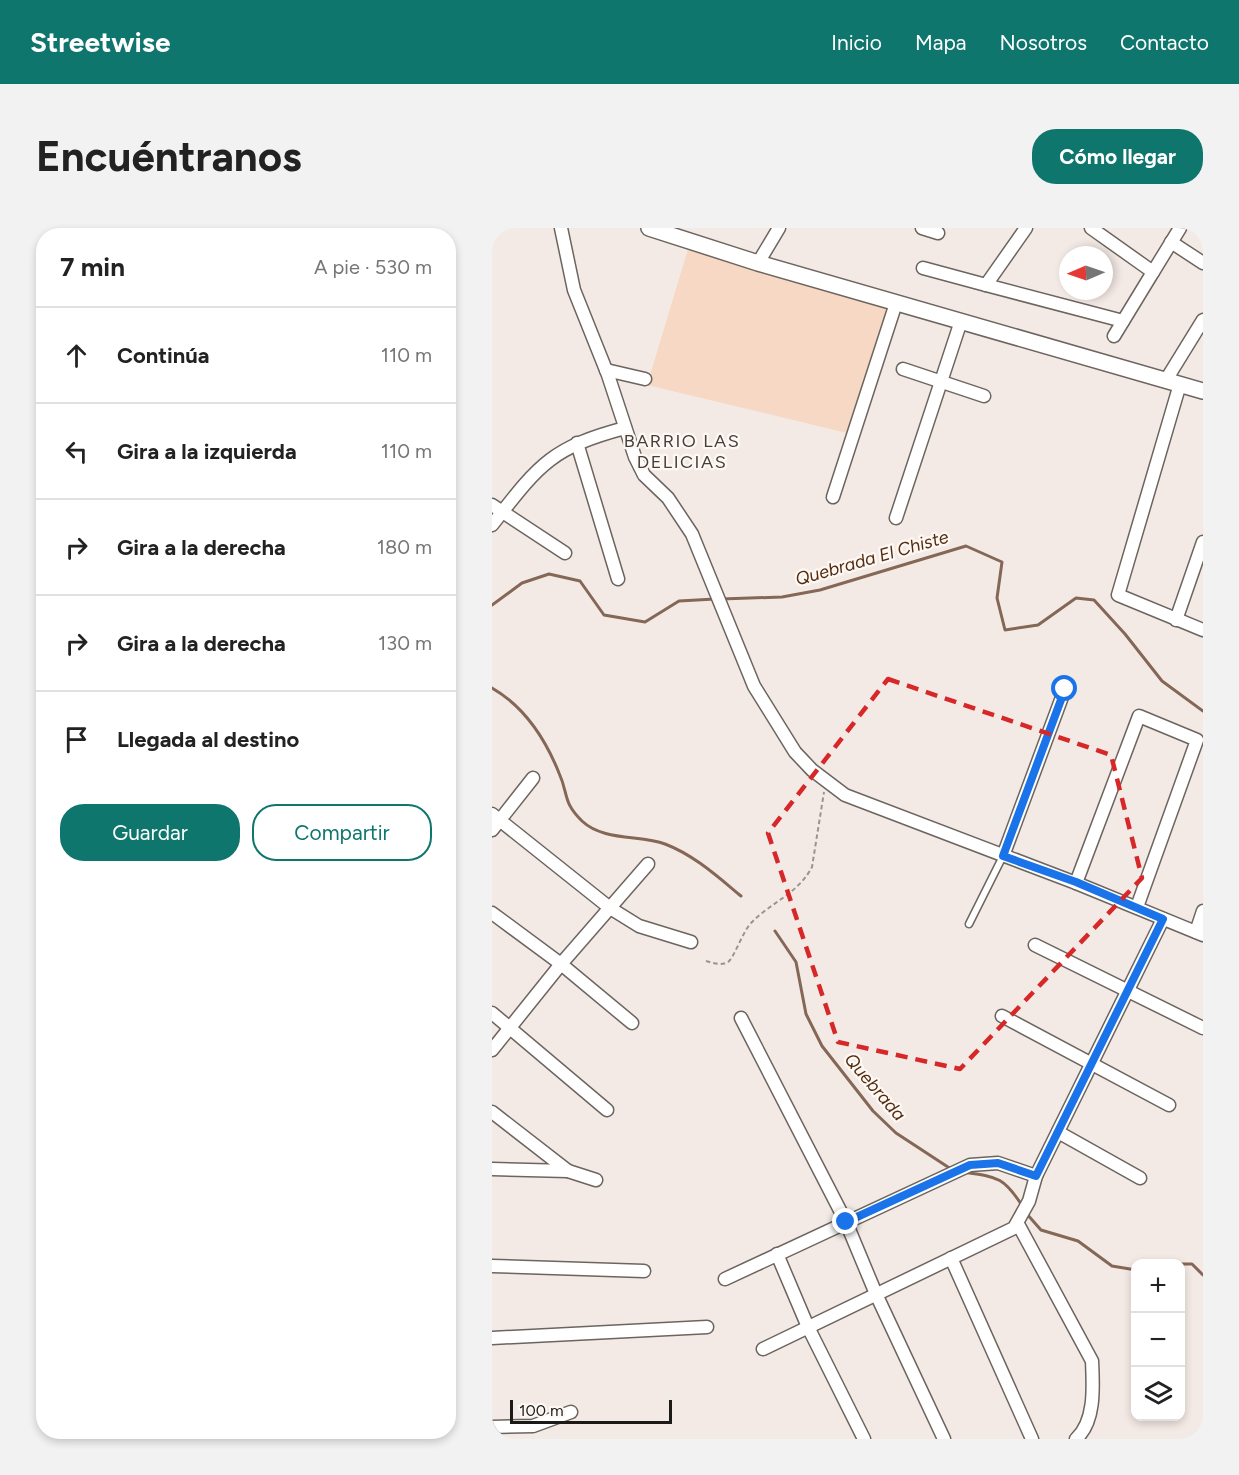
<!DOCTYPE html>
<html lang="es">
<meta charset="utf-8">
<style>
body{margin:0;font-family:Figtree,sans-serif;background:#f2f2f2;color:#222}
.controls{position:absolute;right:18px;bottom:18px;display:grid;overflow:hidden;border-radius:12px;box-shadow:0 3px 9px #0003}
.controls button{width:54px;height:54px;display:grid;place-items:center;padding:0;border:0;border-bottom:2px solid #e0e0e0;background:#fff;color:#222;font:30px sans-serif}
.compass{position:absolute;left:567px;top:18px;width:54px;height:54px;border-radius:50%;background:#fff;box-shadow:0 3px 9px #0003;rotate:268deg}
.scale{position:absolute;left:18px;bottom:15px;width:162px;box-sizing:border-box;padding-left:6px;border:3px solid #1c1917;border-top:0;font-size:16px;line-height:21px;white-space:nowrap;color:#1c1917;-webkit-text-stroke:4px #fef8f5;paint-order:stroke}
.stop{position:absolute;width:18px;height:18px;margin:-14px;border:4px solid #1a73e8;border-radius:50%;background:#fff}
.stop.end{background:#1a73e8;border-color:#fff;box-shadow:0 2px 6px #0008}
.list{margin:0;padding:0;list-style:none}
h2{display:flex;justify-content:space-between;align-items:center;height:78px;margin:0;padding:0 24px;font-size:26px}
h2 small{font-size:20px;font-weight:400;color:#767676}
.list li{display:grid;grid-template-columns:39px 1fr auto;gap:18px;align-items:center;box-sizing:border-box;height:96px;padding:0 24px;border-top:2px solid #e0e0e0}
.list b{display:block;font-size:22px;white-space:nowrap}
.list em{font-size:20px;font-style:normal;color:#767676}
.actions{display:flex;gap:12px;padding:18px 24px}
.actions a{flex:1;padding:14px 0;border:2px solid #0f766e;border-radius:24px;text-align:center;font-size:21px;color:#0f766e}
.actions .main{background:#0f766e;color:#fff}
.icon{flex:none;width:33px;height:33px;fill:none;stroke:currentColor;stroke-width:2;stroke-linecap:round;stroke-linejoin:round}
.map{position:relative;flex:none;width:711px;height:1211px;overflow:hidden;border-radius:24px}
header{display:flex;align-items:center;gap:36px;box-sizing:border-box;height:84px;padding:0 30px;background:#0f766e;color:#fff}
header strong{font-size:28px}
nav{display:flex;gap:33px;margin-inline-start:auto;font-size:21px}
.intro{display:flex;align-items:center;justify-content:space-between;box-sizing:border-box;height:144px;padding:0 36px}
h1{margin:0;font-size:42px}
.button{padding:15px 27px;border-radius:24px;background:#0f766e;color:#fff;font-size:21px;font-weight:700}
main{display:flex;gap:36px;padding:0 36px}
aside{flex:1;background:#fff;border-radius:24px;box-shadow:0 3px 9px #0003}
.map>svg:first-child{display:block}
.green{fill:#f6d8c5}
.lines{fill:none;stroke-linecap:round;stroke-linejoin:round}
.stream{stroke:#846756;stroke-width:3}
.service-casing{stroke:#6c645f;stroke-width:9}
.minor-casing{stroke:#6c645f;stroke-width:15}
.tertiary-casing{stroke:#6c645f;stroke-width:18}
.path{stroke:#9a938f;stroke-width:2;stroke-dasharray:4.5 3;stroke-linecap:butt}
.service{stroke:#fff;stroke-width:6}
.minor{stroke:#fff;stroke-width:12}
.tertiary{stroke:#fff;stroke-width:15}
.route{stroke:#1a73e8;stroke-width:8}
.marked{fill:none;stroke:#d62828;stroke-width:4.5;stroke-dasharray:12 8;stroke-linejoin:round}
.labels{text-anchor:middle;stroke-width:4.5;stroke-linejoin:round;paint-order:stroke}
.neighbourhood-label{font-size:18px;letter-spacing:1.5px;fill:#453e39;stroke:#fef8f5}
.water-label{font-size:18px;font-style:italic;fill:#532c0f;stroke:#fef8f5}
</style>
<header>
<strong>Streetwise</strong>
<nav><a>Inicio</a><a>Mapa</a><a>Nosotros</a><a>Contacto</a></nav>
</header>
<div class="intro"><h1>Encuéntranos</h1><a class="button">Cómo llegar</a></div>
<main>
<aside>
<h2>7 min<small>A pie · 530 m</small></h2>
<ul class="list">
<li><svg class="icon" aria-label="ahead" viewBox="0 0 24 24"><path d="M12 20V5M6 11l6-6 6 6"/></svg><div><b>Continúa</b></div><em>110 m</em></li>
<li><svg class="icon" aria-label="left" viewBox="0 0 24 24"><path d="M17 20v-9H6M10 6l-5 5 5 5"/></svg><div><b>Gira a la izquierda</b></div><em>110 m</em></li>
<li><svg class="icon" aria-label="right" viewBox="0 0 24 24"><path d="M7 20v-9h11M14 6l5 5-5 5"/></svg><div><b>Gira a la derecha</b></div><em>180 m</em></li>
<li><svg class="icon" aria-label="right" viewBox="0 0 24 24"><path d="M7 20v-9h11M14 6l5 5-5 5"/></svg><div><b>Gira a la derecha</b></div><em>130 m</em></li>
<li><svg class="icon" aria-label="arrive" viewBox="0 0 24 24"><path d="M6 21V4h12l-3 4 3 4H6"/></svg><div><b>Llegada al destino</b></div></li>
</ul>
<div class="actions"><a class="main">Guardar</a><a>Compartir</a></div>
</aside>
<div class="map">
<svg width="711" height="1211" viewBox="0 0 711 1211">
<rect width="100%" height="100%" fill="#f4eae5"/>
<polygon class="green" points="196,21 400,80 359,206 155,157"/>
<g class="lines">
<g class="stream">
<polyline points="229,371 290,369 328,362 474,318 510,334 505,370 513,402 546,397 584,370 602,372 633,406 670,453 711,483"/>
<polyline points="0,377 30,355 57,346 88,353 112,387 153,394 187,373 223,371"/>
<path d="M0,460C33,479 53,510 67,545C77,567 70,573 90,593C111,613 148,607 173,616C202,627 226,649 249,668"/>
<polyline points="283,703 304,734 314,786 330,818 381,883 404,905 459,941"/>
<path d="M471,944C506,949 512,949 531,979"/>
<polyline points="534,985 549,1002 586,1013 620,1038 644,1042"/>
<polyline points="678,1036 700,1036 711,1047"/>
</g>
<defs>
<polyline id="service" points="477,696 511,628"/>
<g id="minor">
<polyline points="69,0 82,62 116,147 143,229 152,247 176,270 200,306 262,458 303,524 320,542 353,567 584,655 711,707"/>
<polyline points="430,0 446,5"/>
<polyline points="534,0 494,57 631,93"/>
<polyline points="599,0 661,44 622,108"/>
<polyline points="679,14 711,35"/>
<polyline points="266,35 287,0"/>
<polyline points="431,40 494,57"/>
<polyline points="661,44 688,0"/>
<polyline points="411,141 492,168"/>
<polyline points="114,142 153,151"/>
<polyline points="674,152 711,92"/>
<polyline points="688,156 626,367 711,402"/>
<polyline points="85,215 126,351"/>
<polyline points="341,269 404,75"/>
<polyline points="0,277 73,325"/>
<polyline points="404,290 469,93"/>
<path d="M0,297C47,237 58,220 133,200"/>
<polyline points="684,392 711,314"/>
<polyline points="0,586 118,680 147,698 199,714"/>
<polyline points="0,602 41,550"/>
<polyline points="511,628 573,461"/>
<polyline points="584,655 647,488 705,512 645,679"/>
<polyline points="0,685 69,736 140,795"/>
<polyline points="704,704 711,683"/>
<polyline points="543,717 711,800"/>
<polyline points="0,785 115,882"/>
<polyline points="510,788 677,877"/>
<polyline points="249,790 354,994 384,1066 452,1211"/>
<polyline points="0,822 69,736 156,636"/>
<polyline points="0,884 76,943"/>
<polyline points="566,904 648,950"/>
<polyline points="0,941 76,943 104,952"/>
<path d="M526,996L600,1133C601,1157 604,1193 584,1211"/>
<polyline points="285,1026 316,1099 372,1211"/>
<polyline points="459,1030 540,1211"/>
<polyline points="0,1038 152,1043"/>
<polyline points="233,1051 478,937 506,935 544,948"/>
<polyline points="0,1110 215,1099"/>
<polyline points="271,1121 522,1000 537,973 544,948 671,691"/>
<polyline points="0,1199 41,1198 79,1184"/>
</g>
<polyline id="tertiary" points="157,0 266,35 711,163"/>
</defs>
<use href="#service" class="service-casing"/>
<use href="#minor" class="minor-casing"/>
<use href="#tertiary" class="tertiary-casing"/>
<path class="path" d="M214,733C221,735 229,738 236,734C242,730 250,705 259,695C279,674 306,666 320,639L332,564"/>
<use href="#service" class="service"/>
<use href="#minor" class="minor"/>
<use href="#tertiary" class="tertiary"/>
</g>
<g class="lines">
<polyline class="route" points="354,994 478,937 506,935 544,948 671,691 584,654 511,628 573,461"/>
</g>
<path class="marked" d="M396,451L619,527L650,650L468,841L346,814L276,605Z"/>
<g class="labels">
<g class="neighbourhood-label">
<text x="190" y="219">BARRIO LAS<tspan x="190" dy="21">DELICIAS</tspan></text>
</g>
<g class="water-label">
<text transform="translate(380 330) rotate(-16)" y="6">Quebrada El Chiste</text>
<text transform="translate(383 859) rotate(49)" y="6">Quebrada</text>
</g>
</g>
</svg>
<div class="controls">
<button>+</button>
<button>−</button>
<button><svg class="icon" aria-label="layers" viewBox="0 0 24 24"><path d="M12 4l9 5-9 5-9-5zM3 14l9 5 9-5"/></svg></button>
</div>
<svg class="compass" viewBox="-18 -18 36 36"><path d="M0-13l5 13h-10z" fill="#e53935"/><path d="M0 13l5-13h-10z" fill="#767676"/></svg>
<div class="scale">100 m</div>
<div class="stop" style="left:573px;top:461px"></div>
<div class="stop end" style="left:354px;top:994px"></div>
</div>
</main>
